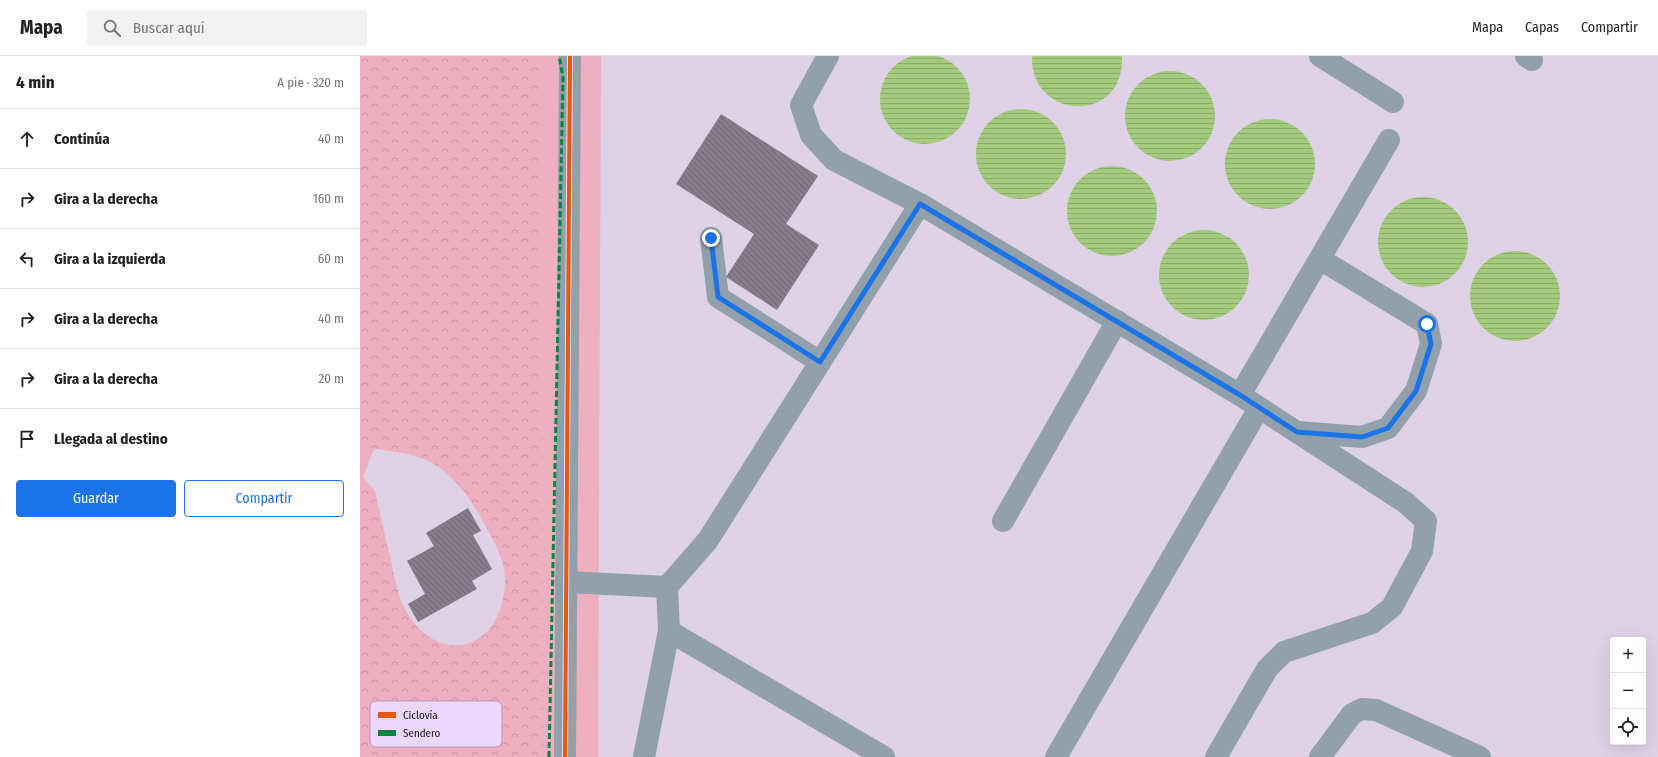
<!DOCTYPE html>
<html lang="es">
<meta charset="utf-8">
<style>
body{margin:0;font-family:"Fira Sans Condensed",sans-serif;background:#f2f2f2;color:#222}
.controls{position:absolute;right:12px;bottom:12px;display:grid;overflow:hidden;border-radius:4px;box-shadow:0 4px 16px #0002}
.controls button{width:36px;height:36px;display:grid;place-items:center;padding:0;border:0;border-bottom:1px solid #e0e0e0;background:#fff;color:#222;font:20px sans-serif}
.stop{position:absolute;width:12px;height:12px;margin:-9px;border:3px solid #1a73e8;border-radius:50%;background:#fff}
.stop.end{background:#1a73e8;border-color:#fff;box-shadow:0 1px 4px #0008}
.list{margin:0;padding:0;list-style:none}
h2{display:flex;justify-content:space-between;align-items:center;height:52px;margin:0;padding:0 16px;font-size:17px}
h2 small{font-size:13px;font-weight:400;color:#767676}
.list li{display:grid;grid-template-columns:26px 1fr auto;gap:12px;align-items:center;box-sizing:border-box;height:60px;padding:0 16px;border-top:1px solid #e0e0e0}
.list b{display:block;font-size:15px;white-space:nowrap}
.list em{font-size:13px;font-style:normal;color:#767676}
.actions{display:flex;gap:8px;padding:12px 16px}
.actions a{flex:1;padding:9px 0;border:1px solid #1a73e8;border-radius:4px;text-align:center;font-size:14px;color:#1a73e8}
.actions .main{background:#1a73e8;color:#fff}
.icon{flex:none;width:22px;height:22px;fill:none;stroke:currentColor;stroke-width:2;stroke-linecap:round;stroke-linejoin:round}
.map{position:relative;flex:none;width:1298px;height:701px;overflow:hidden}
header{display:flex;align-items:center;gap:24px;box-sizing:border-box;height:56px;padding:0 20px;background:#fff;border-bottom:1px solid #e0e0e0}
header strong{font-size:19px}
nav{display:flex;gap:22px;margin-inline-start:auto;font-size:14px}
.search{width:280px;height:36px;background:#f2f2f2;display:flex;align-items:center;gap:10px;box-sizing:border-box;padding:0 14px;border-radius:4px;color:#767676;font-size:15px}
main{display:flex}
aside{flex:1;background:#fff}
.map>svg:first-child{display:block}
.green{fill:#eeafc0}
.forest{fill:url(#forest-crowns)}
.water{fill:url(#water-rules)}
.building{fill:url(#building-back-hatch)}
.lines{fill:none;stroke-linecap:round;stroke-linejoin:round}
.minor{stroke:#91a0ab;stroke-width:22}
.quiet{stroke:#00873e;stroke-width:3;stroke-dasharray:6 3;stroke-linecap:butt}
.cycleway-casing{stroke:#edd7fc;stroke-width:6}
.cycleway{stroke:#e8590c;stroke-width:4}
.route{stroke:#1a73e8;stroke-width:5}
.key{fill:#edd7fc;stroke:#af9dbb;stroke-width:1}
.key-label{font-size:11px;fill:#1d1522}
</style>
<header>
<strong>Mapa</strong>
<div class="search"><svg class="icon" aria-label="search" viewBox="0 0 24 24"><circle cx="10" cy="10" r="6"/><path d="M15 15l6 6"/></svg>Buscar aquí</div>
<nav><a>Mapa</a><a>Capas</a><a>Compartir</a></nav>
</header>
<main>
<aside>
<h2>4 min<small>A pie · 320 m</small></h2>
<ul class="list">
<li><svg class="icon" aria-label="ahead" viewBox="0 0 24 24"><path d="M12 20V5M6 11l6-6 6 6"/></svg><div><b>Continúa</b></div><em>40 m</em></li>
<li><svg class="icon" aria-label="right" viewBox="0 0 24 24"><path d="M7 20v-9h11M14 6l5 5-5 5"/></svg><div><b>Gira a la derecha</b></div><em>160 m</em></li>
<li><svg class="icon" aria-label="left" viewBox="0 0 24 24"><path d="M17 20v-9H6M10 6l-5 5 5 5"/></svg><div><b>Gira a la izquierda</b></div><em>60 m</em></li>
<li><svg class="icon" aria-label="right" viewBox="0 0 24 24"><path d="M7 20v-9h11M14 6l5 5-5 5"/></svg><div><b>Gira a la derecha</b></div><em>40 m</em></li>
<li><svg class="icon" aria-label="right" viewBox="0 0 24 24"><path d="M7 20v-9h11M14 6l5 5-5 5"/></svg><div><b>Gira a la derecha</b></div><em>20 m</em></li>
<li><svg class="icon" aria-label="arrive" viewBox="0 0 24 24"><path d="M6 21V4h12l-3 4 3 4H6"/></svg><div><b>Llegada al destino</b></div></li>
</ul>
<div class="actions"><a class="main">Guardar</a><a>Compartir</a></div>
</aside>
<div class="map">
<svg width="1298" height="701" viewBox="0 0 1298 701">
<defs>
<pattern id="forest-crowns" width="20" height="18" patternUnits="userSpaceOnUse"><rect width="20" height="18" fill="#eeafc0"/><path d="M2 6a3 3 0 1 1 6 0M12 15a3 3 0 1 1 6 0" fill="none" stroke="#cc96a5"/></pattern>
<pattern id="water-rules" width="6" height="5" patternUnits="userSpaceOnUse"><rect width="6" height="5" fill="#a4ca7e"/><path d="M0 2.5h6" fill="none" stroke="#8dad6d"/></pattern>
<pattern id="building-back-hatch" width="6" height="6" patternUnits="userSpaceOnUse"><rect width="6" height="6" fill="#867d8c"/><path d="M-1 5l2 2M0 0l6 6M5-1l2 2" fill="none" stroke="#6d6572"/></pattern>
</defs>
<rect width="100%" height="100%" fill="#dfd2e7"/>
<g class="green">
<polygon points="176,0 241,0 238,701 183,701 182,35"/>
<polygon points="0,390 14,393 3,421 0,421"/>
</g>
<path class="forest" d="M0,0H176L182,35L183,701H0V421H3L15,435C20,459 26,484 32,509C35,521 37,535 42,547C72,613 144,599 145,524C145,502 131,480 121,462C110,442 94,420 74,408C55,396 22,395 0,390Z"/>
<g class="water">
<circle cx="565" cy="43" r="45"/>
<path d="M672,0H762C762,5 762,11 761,15C751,68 670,60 672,0Z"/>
<circle cx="810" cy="60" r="45"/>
<circle cx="661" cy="98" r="45"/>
<circle cx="910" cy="108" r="45"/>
<circle cx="752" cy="155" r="45"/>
<circle cx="1063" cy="186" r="45"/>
<circle cx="844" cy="219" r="45"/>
<circle cx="1155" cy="240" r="45"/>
</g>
<g class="building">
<polygon points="361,58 458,120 426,168 459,189 417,254 366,221 394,178 316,128"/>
<polygon points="108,452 121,475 113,479 132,513 112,525 117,533 58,566 48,548 65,538 47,505 74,490 66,477"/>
</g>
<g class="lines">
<g class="minor">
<polyline points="960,0 1033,46"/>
<polyline points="1166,0 1172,4"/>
<polyline points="560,148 880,339 1046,447 1066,465 1062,495 1032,551 1012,567 924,596 907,613 856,701"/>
<polyline points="351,182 358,241 460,306"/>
<polyline points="880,339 1029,84"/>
<polyline points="938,376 1002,381 1028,372 1056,335 1071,288 1067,268 960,203"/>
<polyline points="643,465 757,265"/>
<polyline points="206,526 307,531"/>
<polyline points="309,575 524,701"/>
<polyline points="205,701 210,0"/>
<polyline points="284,701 309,575 307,531 348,484 560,148 474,104 451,79 441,49 468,0"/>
<polyline points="696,701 899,352"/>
<polyline points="960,701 992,658 1002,653 1016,654 1120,701"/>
</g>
<polyline class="quiet" points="189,701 203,21 199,0"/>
<defs>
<polyline id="cycleway" points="205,701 210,0"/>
</defs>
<use href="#cycleway" class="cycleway-casing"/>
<use href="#cycleway" class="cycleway"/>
</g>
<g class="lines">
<polyline class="route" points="351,182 358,241 460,306 560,148 880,339 937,376 1002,381 1028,372 1056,335 1071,288 1067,268"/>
</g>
<rect x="10" y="645" width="132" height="46" rx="6" class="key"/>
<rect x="18" y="656" width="18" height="6" fill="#e8590c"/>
<rect x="18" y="674" width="18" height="6" fill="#00873e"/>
<g class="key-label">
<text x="43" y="663">Ciclovía</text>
<text x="43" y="681">Sendero</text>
</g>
</svg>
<div class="controls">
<button>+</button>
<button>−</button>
<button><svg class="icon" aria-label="locate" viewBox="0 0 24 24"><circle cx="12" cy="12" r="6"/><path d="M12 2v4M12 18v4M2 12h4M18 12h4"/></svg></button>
</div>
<div class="stop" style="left:1067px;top:268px"></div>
<div class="stop end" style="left:351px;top:182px"></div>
</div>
</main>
